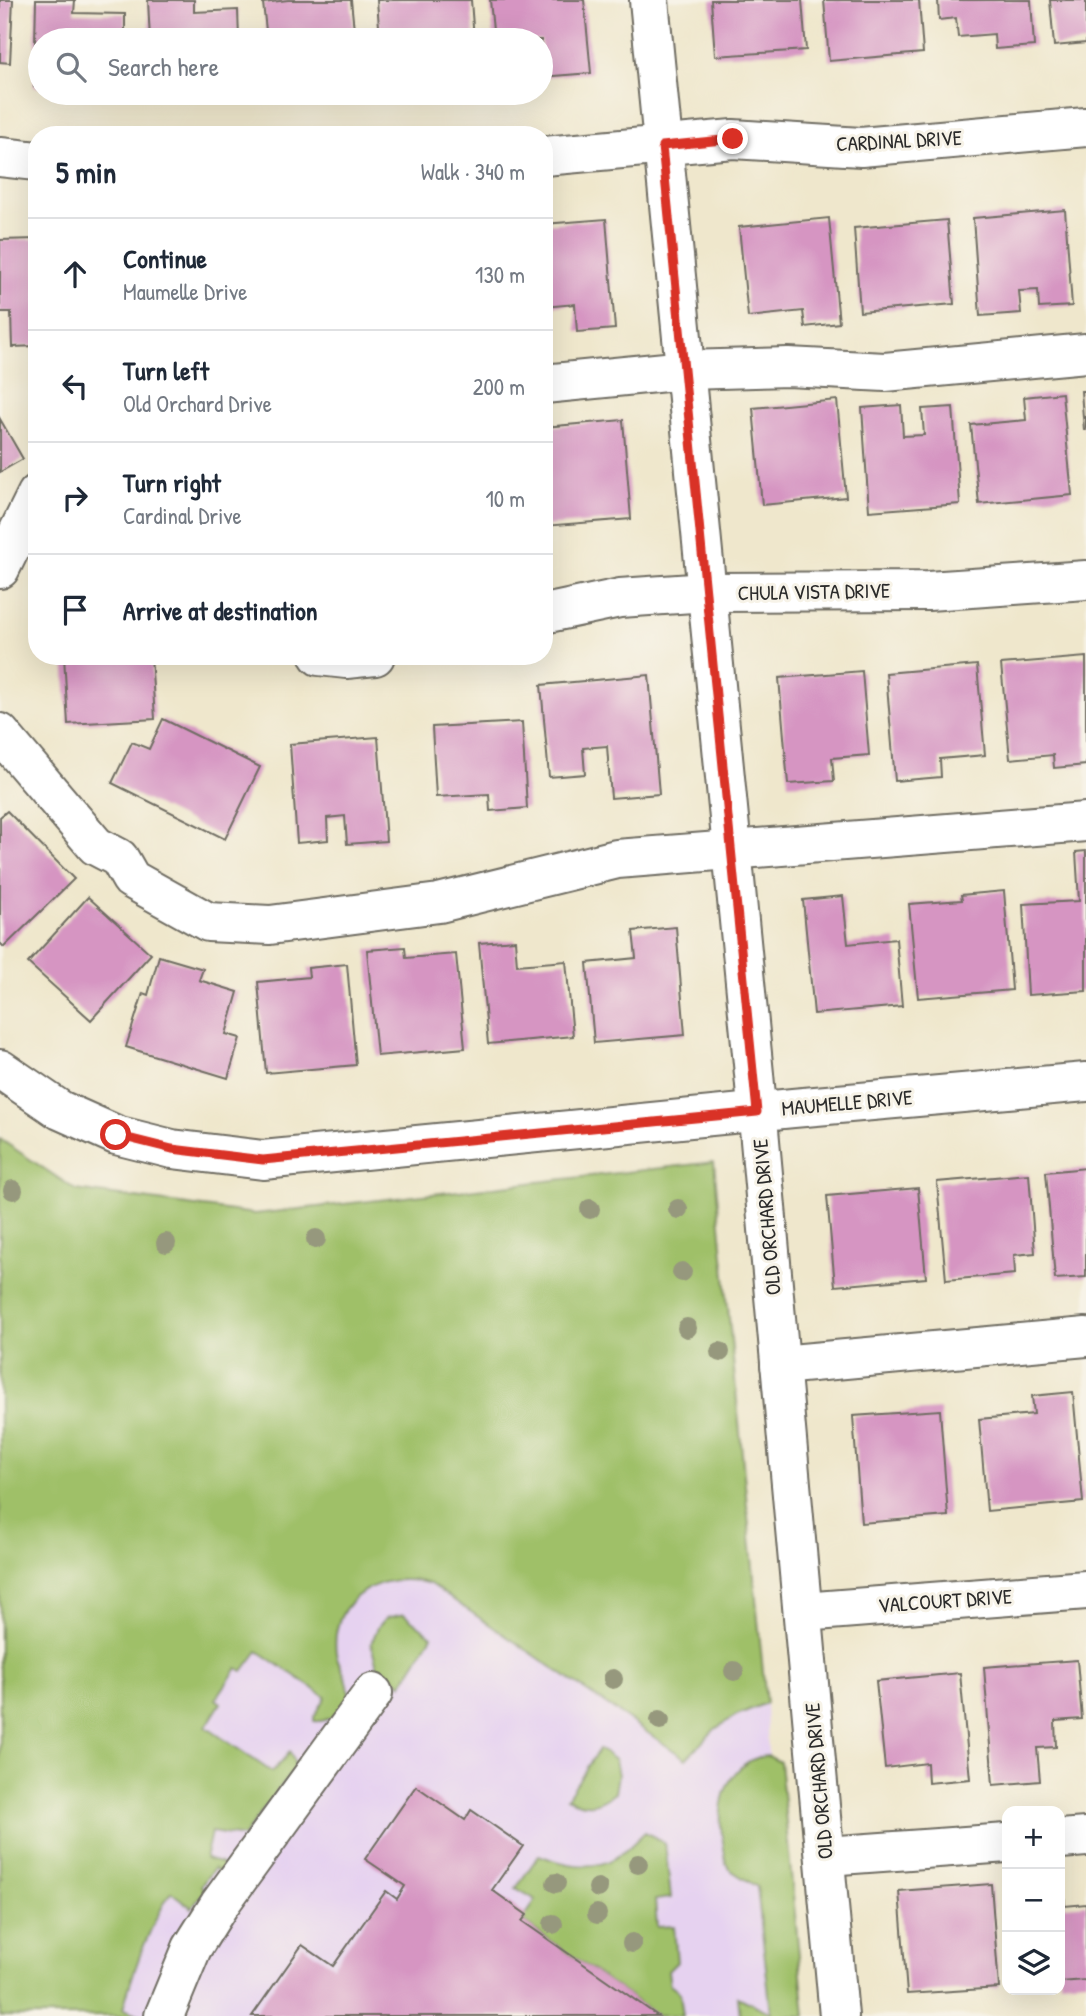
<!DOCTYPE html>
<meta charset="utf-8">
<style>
body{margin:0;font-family:"Patrick Hand",sans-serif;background:#f6f6f7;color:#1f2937}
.controls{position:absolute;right:21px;bottom:21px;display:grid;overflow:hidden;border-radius:14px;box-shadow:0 7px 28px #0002}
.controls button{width:63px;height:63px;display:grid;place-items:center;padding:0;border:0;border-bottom:2px solid #e0e1e3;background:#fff;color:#1f2937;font:35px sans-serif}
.stop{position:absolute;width:21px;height:21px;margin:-16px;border:5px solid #d93025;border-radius:50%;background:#fff}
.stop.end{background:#d93025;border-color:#fff;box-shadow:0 2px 7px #0008}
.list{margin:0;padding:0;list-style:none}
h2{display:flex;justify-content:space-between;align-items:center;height:91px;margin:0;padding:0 28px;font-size:30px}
h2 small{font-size:23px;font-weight:400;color:#747a83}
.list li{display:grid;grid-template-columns:46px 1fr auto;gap:21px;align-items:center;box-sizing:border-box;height:112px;padding:0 28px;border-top:2px solid #e0e1e3}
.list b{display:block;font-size:26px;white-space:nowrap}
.list p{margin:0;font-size:23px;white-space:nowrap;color:#747a83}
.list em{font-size:23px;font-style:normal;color:#747a83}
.icon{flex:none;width:38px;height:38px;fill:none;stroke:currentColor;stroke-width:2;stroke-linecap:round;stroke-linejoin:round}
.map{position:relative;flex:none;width:1086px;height:2016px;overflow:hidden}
.search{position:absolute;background:#fff;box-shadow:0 7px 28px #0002;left:28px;top:28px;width:525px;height:77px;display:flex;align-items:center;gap:18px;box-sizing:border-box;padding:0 24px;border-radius:38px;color:#747a83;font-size:26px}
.panel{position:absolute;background:#fff;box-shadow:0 7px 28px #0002;left:28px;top:126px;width:525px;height:539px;border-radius:28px}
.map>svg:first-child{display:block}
.built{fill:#e6d2f0}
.green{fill:#9fc068;stroke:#65764a;stroke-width:2}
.building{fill:#d695c2}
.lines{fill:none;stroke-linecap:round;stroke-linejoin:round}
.minor-casing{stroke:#706d63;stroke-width:42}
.minor{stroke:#fff;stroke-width:38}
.tree{fill:#96987d}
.route{stroke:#d93025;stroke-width:9}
.labels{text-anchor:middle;stroke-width:6;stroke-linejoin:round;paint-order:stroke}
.street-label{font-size:21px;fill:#2b2b2b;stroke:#f7f3e8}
</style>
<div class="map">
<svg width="1086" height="2016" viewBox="0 0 1086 2016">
<rect width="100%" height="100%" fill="#f7f3e8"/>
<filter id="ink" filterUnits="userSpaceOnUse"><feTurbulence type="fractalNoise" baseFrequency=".0143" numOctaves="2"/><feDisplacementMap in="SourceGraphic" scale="14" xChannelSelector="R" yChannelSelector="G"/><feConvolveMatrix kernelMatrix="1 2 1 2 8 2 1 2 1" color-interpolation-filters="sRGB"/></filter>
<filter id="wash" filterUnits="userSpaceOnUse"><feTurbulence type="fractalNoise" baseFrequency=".00686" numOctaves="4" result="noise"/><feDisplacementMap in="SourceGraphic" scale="28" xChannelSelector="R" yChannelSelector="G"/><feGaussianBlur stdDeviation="1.57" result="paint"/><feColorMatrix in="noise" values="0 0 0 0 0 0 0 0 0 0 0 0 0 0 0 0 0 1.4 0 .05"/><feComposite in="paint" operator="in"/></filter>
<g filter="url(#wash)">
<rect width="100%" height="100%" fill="#efe7cc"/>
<polygon class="built" points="0,1139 76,1190 255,1214 714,1162 766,1703 768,1756 793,2016 0,2016"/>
<g class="green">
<path d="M0,1139L76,1190L255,1214L714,1162L766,1703L737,1715L715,1729L686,1759L430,1584C383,1569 329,1597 336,1653C338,1666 353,1685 348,1699C344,1712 327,1723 314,1721V1717L326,1697L258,1651L243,1671L237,1668L216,1699L221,1703L206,1727L272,1772L290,1752L294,1762L293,1770L243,1837L211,1832L205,1859L221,1863L223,1867L218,1872L214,1868L201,1886L205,1890L192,1908L171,1892C148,1929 134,1967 123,2009L143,2016H0V1881L3,1877L0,1879Z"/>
<polygon points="404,1614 432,1636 402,1684 377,1666 371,1644 378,1627 386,1618"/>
<path d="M599,1749L615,1760L618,1775L615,1793C597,1806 588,1808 567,1798Z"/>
<path d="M768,1756L780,1762L805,2016H740L738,1997L771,2013L757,1887L729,1869L726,1863C724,1844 718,1822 722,1803C726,1779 743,1757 768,1756Z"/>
<path d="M645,1832L665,1843L671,1898L655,1900L657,1927L674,1926L677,1962L668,1971L670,1985L680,1993L683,2016H658L522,1921L536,1900L516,1888L539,1855C562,1864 591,1872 615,1858C626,1852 636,1840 645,1832Z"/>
</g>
<g id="blocks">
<g class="building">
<polygon points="0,0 13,0 10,63 0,62"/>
<polygon points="36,0 75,0 74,13 125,14 125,40 40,40 40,87 34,87"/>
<polygon points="148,0 194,0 194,12 238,10 239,40 150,40"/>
<polygon points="288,0 351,0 355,40 267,40 263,3"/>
<polygon points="377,0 471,0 474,40 380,40"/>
<polygon points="490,0 584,0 591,73 541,77 541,40 494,40"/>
<polygon points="711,0 802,0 806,50 715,56"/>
<polygon points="824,0 919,0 923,53 829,61"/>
<polygon points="938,0 1031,0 1034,46 995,49 994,34 958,37 956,18 939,20"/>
<polygon points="1050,0 1086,0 1086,43 1054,46"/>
<polygon points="1065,210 1072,306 1039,308 1038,290 1019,291 1021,313 980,316 973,218"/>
<polygon points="829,218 839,323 805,327 803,311 748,317 739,227"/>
<polygon points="606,219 615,329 577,332 575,304 544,307 544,224"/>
<polygon points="947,220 954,304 860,312 854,228"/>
<polygon points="37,239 37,346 12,347 11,312 0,312 0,240"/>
<polygon points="1081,391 1086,391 1086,430 1084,430"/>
<polygon points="1062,393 1072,495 979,504 971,425 1026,420 1024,397"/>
<polygon points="837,400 846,497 762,505 753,408"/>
<polygon points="901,405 903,436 924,435 922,409 953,407 960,504 869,511 862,408"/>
<polygon points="0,419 23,459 0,472"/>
<polygon points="623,420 631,519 544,526 544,427"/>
<polygon points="64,656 151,656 155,719 68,724"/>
<polygon points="1086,657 1086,765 1054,768 1053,755 1010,759 1001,664"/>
<polygon points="977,665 985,755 940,759 941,777 895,781 886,673"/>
<polygon points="862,671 869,755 832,758 834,781 788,784 779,678"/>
<polygon points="649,675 659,794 611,798 607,746 583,748 585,774 549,777 541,685"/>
<polygon points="163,719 260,767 225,839 112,783 132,742 149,749"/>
<polygon points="522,722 527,808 490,811 489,794 436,797 432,727"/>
<polygon points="378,737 386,841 347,844 345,816 327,818 328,840 297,843 290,744"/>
<polygon points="7,811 74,879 4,947 0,943 0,817"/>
<polygon points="1086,851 1086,991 1028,995 1023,904 1079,901 1076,852"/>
<polygon points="1004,891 1012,990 918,998 909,904 962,900 961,895"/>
<polygon points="843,896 848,944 896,939 902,1006 814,1014 803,900"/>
<polygon points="88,897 151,954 91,1020 28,963"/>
<polygon points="676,927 685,1035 594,1043 587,963 636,958 633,931"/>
<polygon points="515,940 517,965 566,961 573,1036 488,1044 479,943"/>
<polygon points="405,947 406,958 456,954 465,1048 377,1056 367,950"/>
<polygon points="159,956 203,969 199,980 238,992 226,1034 240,1038 228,1078 126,1047 143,993 148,995"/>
<polygon points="347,964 356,1065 266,1073 258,982 309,977 308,968"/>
<polygon points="1086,1168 1086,1277 1055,1279 1046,1172"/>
<polygon points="1029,1174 1035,1253 1014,1255 1015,1274 946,1280 937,1182"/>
<polygon points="918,1188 926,1278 835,1286 827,1196"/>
<polygon points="1073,1392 1083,1502 987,1511 979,1419 1034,1414 1032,1396"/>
<polygon points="940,1410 948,1516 861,1523 853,1416"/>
<polygon points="1077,1660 1082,1719 1055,1721 1056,1747 1037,1748 1040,1781 993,1785 984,1667"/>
<polygon points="960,1673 970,1779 928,1783 927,1763 885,1768 876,1681"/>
<polygon points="416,1786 465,1820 471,1810 523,1846 492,1890 527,1915 522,1921 658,2016 252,2016 302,1945 333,1966 386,1891 397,1899 405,1886 365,1859"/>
<polygon points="1063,1882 1065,1906 1086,1904 1086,1980 1060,1982 1060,1883"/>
<polygon points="991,1884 999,1988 907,1994 899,1891"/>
</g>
</g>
</g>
<g filter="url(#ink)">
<use href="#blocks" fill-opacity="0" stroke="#706d63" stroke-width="2"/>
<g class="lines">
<defs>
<g id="minor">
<polyline points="649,0 754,1074 839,2016"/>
<polyline points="544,156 733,139 861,147 1086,127"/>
<polyline points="0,157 37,161"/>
<polyline points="544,384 686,370 788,367 885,372 1086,353"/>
<polyline points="0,569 37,494"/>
<polyline points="544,614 620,598 707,592 928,591 1086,580"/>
<polyline points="319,656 346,659 375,656"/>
<polyline points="0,733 96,846 119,858 131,879 208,922 270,925 439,903 617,859 1086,822"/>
<polyline points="0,1069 60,1110 116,1135 172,1149 263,1160 793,1108 1086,1082"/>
<polyline points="780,1365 1086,1337"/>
<polyline points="803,1612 1086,1590"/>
<polyline points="1060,1839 1086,1837"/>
<polyline points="826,1856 1007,1843"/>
<polyline points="164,2016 192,1948 219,1905 373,1693"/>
</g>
</defs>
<use href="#minor" class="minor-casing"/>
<use href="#minor" class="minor"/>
</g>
<g class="tree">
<circle cx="13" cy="1190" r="10"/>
<circle cx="590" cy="1209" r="10"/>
<circle cx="678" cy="1209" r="10"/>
<circle cx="316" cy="1239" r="10"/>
<circle cx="166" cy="1243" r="10"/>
<circle cx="682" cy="1272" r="10"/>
<circle cx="687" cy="1328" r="10"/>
<circle cx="720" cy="1352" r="10"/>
<circle cx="734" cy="1671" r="10"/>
<circle cx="613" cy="1679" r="10"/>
<circle cx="660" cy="1720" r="10"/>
<circle cx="638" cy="1864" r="10"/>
<circle cx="556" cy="1883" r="10"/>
<circle cx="598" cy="1888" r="10"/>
<circle cx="597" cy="1914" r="10"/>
<circle cx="553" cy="1924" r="10"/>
<circle cx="632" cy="1943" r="10"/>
</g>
</g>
<g class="lines" filter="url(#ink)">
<polyline class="route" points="116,1135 172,1149 263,1160 757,1112 662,146 733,139"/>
</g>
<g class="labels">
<g class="street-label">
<text transform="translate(899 141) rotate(-3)" y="7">CARDINAL DRIVE</text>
<text transform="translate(814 592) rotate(-1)" y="7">CHULA VISTA DRIVE</text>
<text transform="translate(847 1103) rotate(-5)" y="7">MAUMELLE DRIVE</text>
<text transform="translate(767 1217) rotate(-95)" y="7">OLD ORCHARD DRIVE</text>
<text transform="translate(945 1601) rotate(-4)" y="7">VALCOURT DRIVE</text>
<text transform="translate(819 1781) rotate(-95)" y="7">OLD ORCHARD DRIVE</text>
</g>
</g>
</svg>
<div class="controls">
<button>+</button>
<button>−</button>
<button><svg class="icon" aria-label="layers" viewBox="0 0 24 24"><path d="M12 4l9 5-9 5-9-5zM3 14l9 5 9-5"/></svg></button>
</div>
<div class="stop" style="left:116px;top:1135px"></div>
<div class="stop end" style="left:733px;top:139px"></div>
<div class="search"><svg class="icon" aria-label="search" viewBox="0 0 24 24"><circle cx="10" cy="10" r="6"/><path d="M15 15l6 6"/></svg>Search here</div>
<section class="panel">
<h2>5 min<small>Walk · 340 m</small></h2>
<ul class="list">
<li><svg class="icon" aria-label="ahead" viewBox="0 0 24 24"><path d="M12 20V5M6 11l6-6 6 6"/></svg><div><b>Continue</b><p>Maumelle Drive</p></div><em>130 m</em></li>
<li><svg class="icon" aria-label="left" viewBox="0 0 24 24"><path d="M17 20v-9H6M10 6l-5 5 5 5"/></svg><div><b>Turn left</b><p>Old Orchard Drive</p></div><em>200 m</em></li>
<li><svg class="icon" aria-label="right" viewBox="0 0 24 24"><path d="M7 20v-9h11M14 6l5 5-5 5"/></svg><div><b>Turn right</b><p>Cardinal Drive</p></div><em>10 m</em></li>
<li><svg class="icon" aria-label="arrive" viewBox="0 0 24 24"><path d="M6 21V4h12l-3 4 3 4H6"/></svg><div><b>Arrive at destination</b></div></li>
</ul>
</section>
</div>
